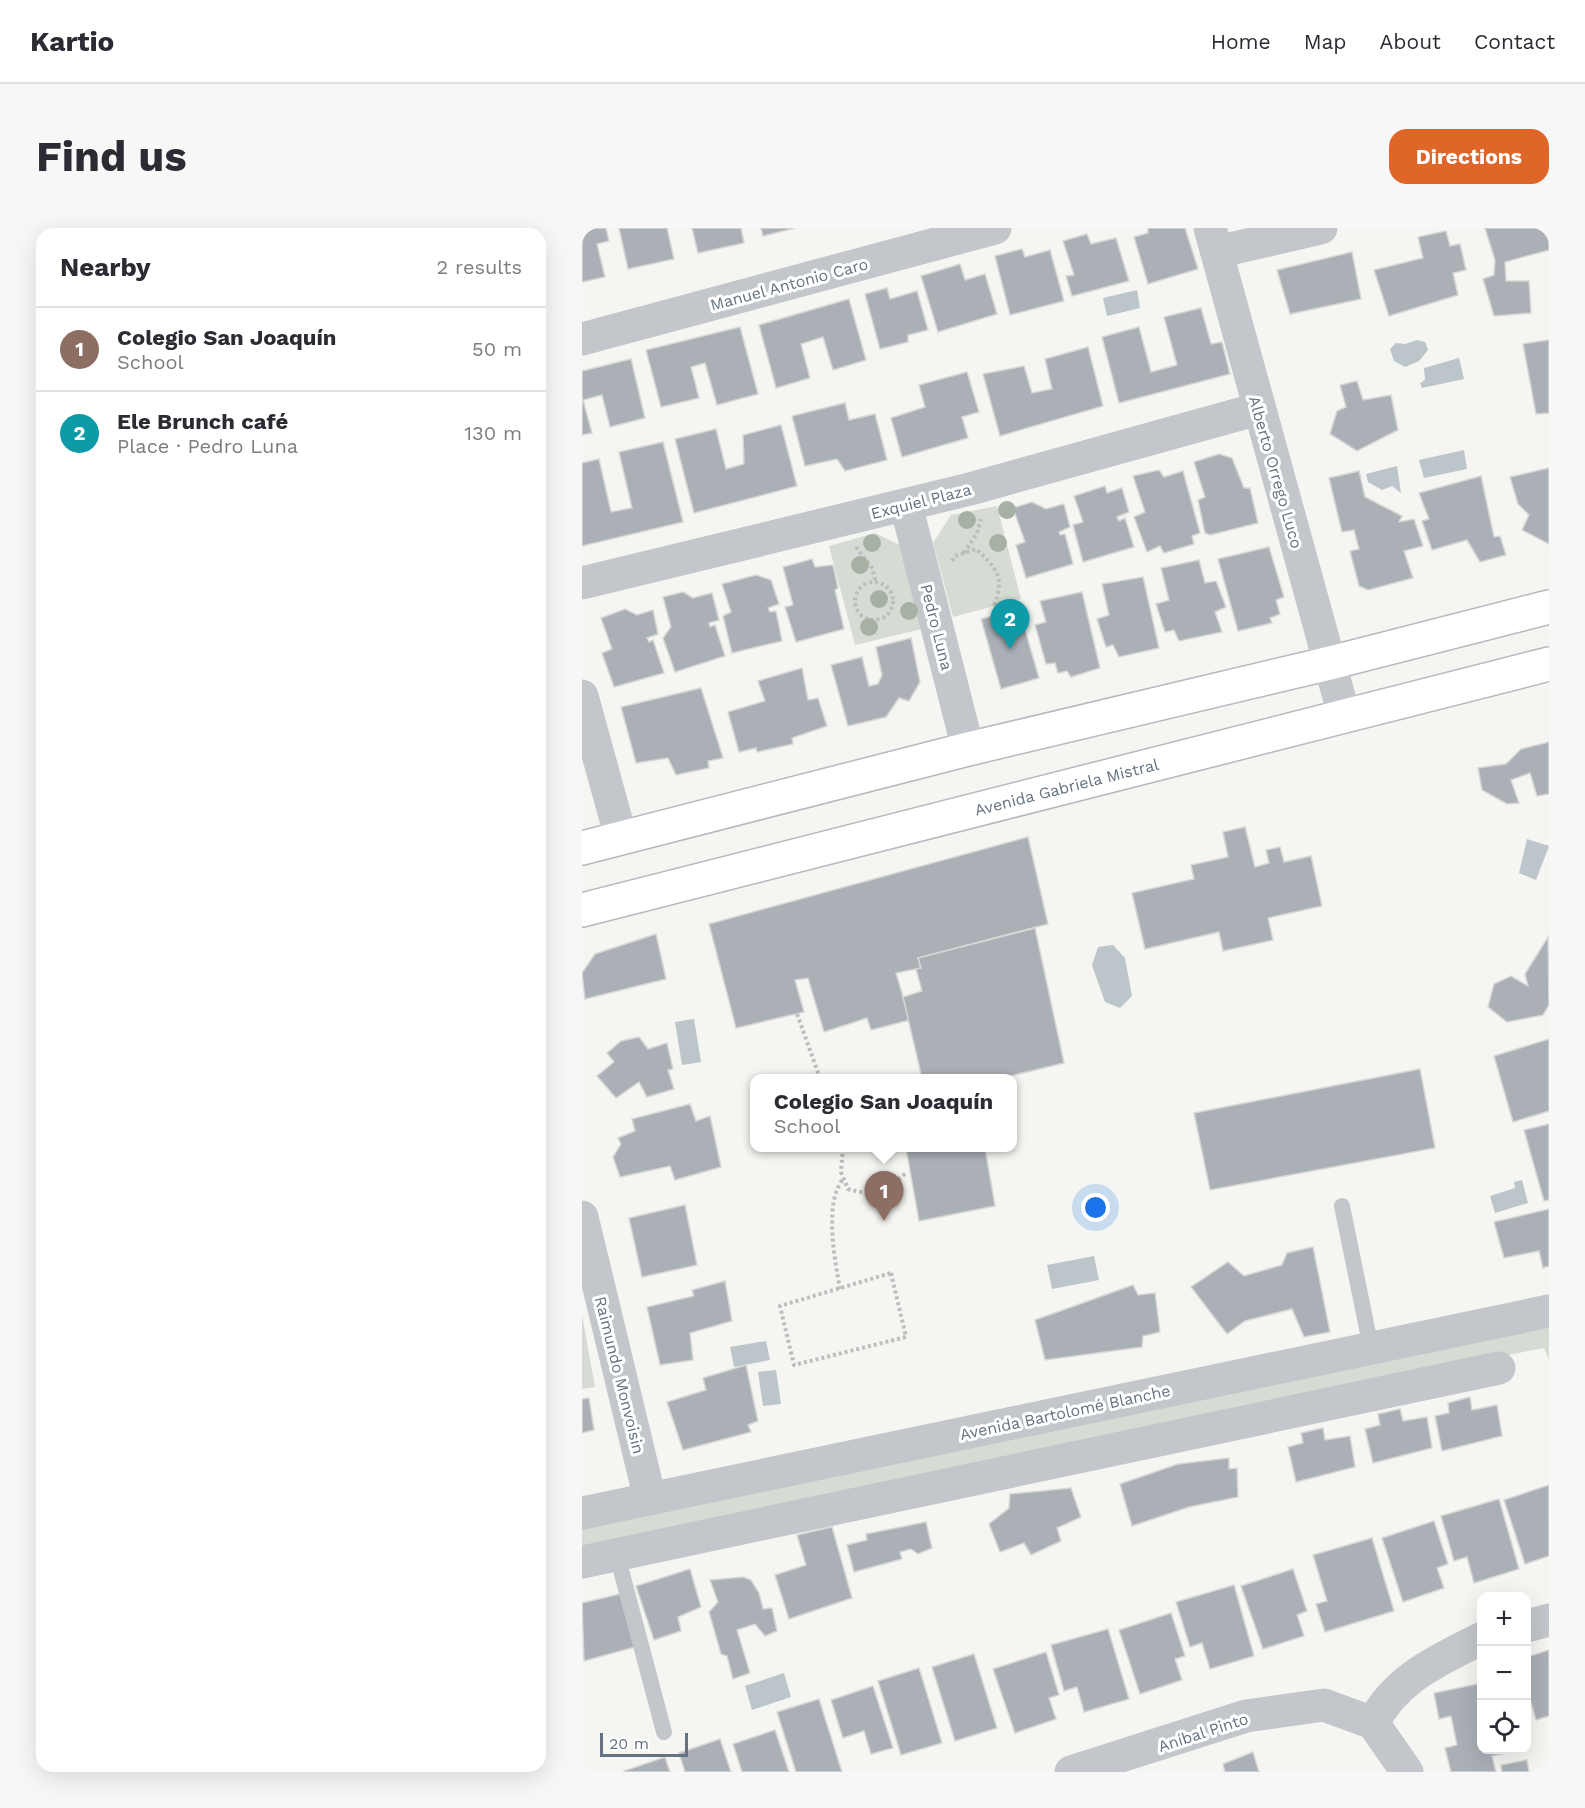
<!DOCTYPE html>
<meta charset="utf-8">
<style>
body{margin:0;font-family:"Work Sans",sans-serif;background:#f7f7f7;color:#2b2b33}
.controls{position:absolute;right:18px;bottom:18px;display:grid;overflow:hidden;border-radius:12px;box-shadow:0 6px 24px #0002}
.controls button{width:54px;height:54px;display:grid;place-items:center;padding:0;border:0;border-bottom:2px solid #e1e1e2;background:#fff;color:#2b2b33;font:30px sans-serif}
.scale{position:absolute;left:18px;bottom:15px;width:88px;box-sizing:border-box;padding-left:6px;border:3px solid #657282;border-top:0;font-size:16px;line-height:21px;white-space:nowrap;color:#657282;-webkit-text-stroke:4px #fff;paint-order:stroke}
.you{position:absolute;left:514px;top:980px;width:21px;height:21px;margin:-15px;border:4px solid #fff;border-radius:50%;background:#1a73e8;box-shadow:0 0 0 9px #1a73e833}
.badge{display:grid;place-items:center;width:39px;height:39px;border-radius:50%;background:#de6629;color:#fff;font-size:20px;font-weight:700}
.pin{position:absolute;translate:-50% -50px;filter:drop-shadow(0 2px 3px #0008)}
.pin::after{content:'';position:absolute;top:32px;width:21px;height:18px;background:inherit;clip-path:polygon(0 0,100% 0,50% 100%)}
.popup{position:absolute;left:168px;top:846px;width:267px;height:78px;box-sizing:border-box;display:grid;place-content:center;border-radius:12px;background:#fff;filter:drop-shadow(0 2px 4px #0005);font-size:20px;white-space:nowrap;color:#7c7c81}
.popup b{font-size:22px;color:#2b2b33}
.popup::after{content:'';position:absolute;left:50%;top:100%;margin-left:-12px;border:12px solid transparent;border-top-color:#fff}
.list{margin:0;padding:0;list-style:none}
h2{display:flex;justify-content:space-between;align-items:center;height:78px;margin:0;padding:0 24px;font-size:26px}
h2 small{font-size:20px;font-weight:400;color:#7c7c81}
.list li{display:grid;grid-template-columns:39px 1fr auto;gap:18px;align-items:center;box-sizing:border-box;height:84px;padding:0 24px;border-top:2px solid #e1e1e2}
.list b{display:block;font-size:22px;white-space:nowrap}
.list p{margin:0;font-size:20px;white-space:nowrap;color:#7c7c81}
.list em{font-size:20px;font-style:normal;color:#7c7c81}
.icon{flex:none;width:33px;height:33px;fill:none;stroke:currentColor;stroke-width:2;stroke-linecap:round;stroke-linejoin:round}
.map{position:relative;flex:none;width:967px;height:1544px;overflow:hidden;border-radius:18px}
header{display:flex;align-items:center;gap:36px;box-sizing:border-box;height:84px;padding:0 30px;background:#fff;border-bottom:2px solid #e1e1e2}
header strong{font-size:28px}
nav{display:flex;gap:33px;margin-inline-start:auto;font-size:21px}
.intro{display:flex;align-items:center;justify-content:space-between;box-sizing:border-box;height:144px;padding:0 36px}
h1{margin:0;font-size:42px}
.button{padding:15px 27px;border-radius:18px;background:#de6629;color:#fff;font-size:21px;font-weight:700}
main{display:flex;gap:36px;padding:0 36px}
aside{flex:1;background:#fff;border-radius:18px;box-shadow:0 6px 24px #0002}
.map>svg:first-child{display:block}
.green{fill:#d6dcd3}
.water{fill:#bcc5ca}
.building{fill:#aab0b6;stroke:#d6d7d5;stroke-width:1.5}
.lines{fill:none;stroke-linecap:round;stroke-linejoin:round}
.secondary-casing{stroke:#b6b9be;stroke-width:36}
.path{stroke:#bbbdbf;stroke-width:4;stroke-dasharray:3 3;stroke-linecap:butt}
.service{stroke:#c3c6ca;stroke-width:16}
.minor{stroke:#c3c6ca;stroke-width:33}
.secondary{stroke:#fff;stroke-width:33}
.tree{fill:#a6b1a4}
.labels{text-anchor:middle;stroke-width:6;stroke-linejoin:round;paint-order:stroke}
.street-label{font-size:16px;fill:#657282;stroke:#fff}
</style>
<header>
<strong>Kartio</strong>
<nav><a>Home</a><a>Map</a><a>About</a><a>Contact</a></nav>
</header>
<div class="intro"><h1>Find us</h1><a class="button">Directions</a></div>
<main>
<aside>
<h2>Nearby<small>2 results</small></h2>
<ul class="list">
<li><span class="badge" style="background:#8d6e63">1</span><div><b>Colegio San Joaquín</b><p>School</p></div><em>50 m</em></li>
<li><span class="badge" style="background:#0f9aa8">2</span><div><b>Ele Brunch café</b><p>Place · Pedro Luna</p></div><em>130 m</em></li>
</ul>
</aside>
<div class="map">
<svg width="967" height="1544" viewBox="0 0 967 1544">
<rect width="100%" height="100%" fill="#f5f5f2"/>
<g class="green">
<polygon points="415,278 439,371 371,389 351,315 369,287"/>
<polygon points="293,305 322,319 344,400 273,417 247,318"/>
<polygon points="0,1087 13,1159 0,1161"/>
<polygon points="967,1099 967,1132 962,1120 678,1175 0,1321 0,1299"/>
</g>
<g class="water">
<polygon points="555,62 558,80 525,88 521,70"/>
<polygon points="835,112 843,114 846,122 837,133 823,139 812,133 808,121 814,115 823,116"/>
<polygon points="877,130 882,151 840,160 838,155 843,152 842,140"/>
<polygon points="882,222 885,241 842,250 837,232"/>
<polygon points="815,238 819,265 810,258 800,262 786,254 784,246"/>
<polygon points="945,611 967,618 954,652 937,645"/>
<polygon points="531,717 543,730 550,768 538,780 523,774 510,737 516,719"/>
<polygon points="112,791 119,834 100,837 93,794"/>
<polygon points="940,952 946,975 913,985 908,968 933,960 932,954"/>
<polygon points="512,1028 517,1052 470,1061 465,1037"/>
<polygon points="184,1113 188,1132 152,1139 148,1119"/>
<polygon points="194,1142 199,1176 181,1178 176,1144"/>
<polygon points="202,1445 209,1469 170,1482 163,1458"/>
</g>
<g class="building">
<polygon points="0,0 24,0 27,13 15,16 23,49 0,54"/>
<polygon points="37,0 85,0 92,31 46,41"/>
<polygon points="110,0 159,0 162,15 116,25"/>
<polygon points="179,0 213,0 181,8"/>
<polygon points="566,0 603,0 616,41 566,56 552,9 566,5"/>
<polygon points="903,0 967,0 967,22 923,34 924,53 947,53 949,85 912,88 901,51 912,47 913,32"/>
<polygon points="864,3 868,18 878,16 884,42 871,45 876,67 807,88 792,42 841,30 836,9"/>
<polygon points="505,6 509,16 534,10 547,53 490,68 484,48 492,47 481,13"/>
<polygon points="440,21 443,29 468,22 482,73 428,87 413,28"/>
<polygon points="770,24 779,71 708,86 695,42"/>
<polygon points="378,36 383,52 403,46 415,86 356,104 339,48"/>
<polygon points="305,60 308,71 335,63 346,102 326,107 326,114 298,121 283,66"/>
<polygon points="267,71 284,132 251,142 241,109 219,116 228,150 194,160 177,97"/>
<polygon points="619,80 629,116 640,114 648,146 537,175 520,109 557,99 569,144 595,137 582,89"/>
<polygon points="158,99 176,166 135,177 123,135 109,139 117,170 79,179 64,122"/>
<polygon points="967,112 967,185 954,186 941,116"/>
<polygon points="506,119 521,178 418,208 401,146 442,138 450,165 470,161 463,131"/>
<polygon points="49,131 63,190 28,199 20,167 1,172 10,205 0,207 0,143"/>
<polygon points="385,144 397,184 380,189 386,210 320,229 309,190 343,179 337,157"/>
<polygon points="775,153 781,172 809,167 816,202 775,223 748,206 755,183 764,179 758,157"/>
<polygon points="263,175 267,192 293,186 305,232 263,243 255,231 223,238 210,188"/>
<polygon points="199,197 215,258 112,285 93,211 134,201 144,241 162,236 161,207"/>
<polygon points="81,214 101,294 0,318 0,235 17,231 29,284 50,280 37,224"/>
<polygon points="637,226 650,230 662,260 668,260 676,295 628,307 623,305 616,272 623,269 612,234"/>
<polygon points="967,240 967,316 940,302 947,287 936,276 928,249"/>
<polygon points="577,242 582,249 601,243 618,305 610,308 612,316 582,325 578,318 565,324 552,289 563,284 551,248"/>
<polygon points="777,243 783,269 820,288 817,294 832,291 841,318 822,323 831,350 786,362 777,358 768,323 777,321 772,302 760,304 747,250"/>
<polygon points="899,248 912,309 918,308 924,327 898,334 885,312 850,322 840,293 847,291 837,265"/>
<polygon points="523,258 525,265 540,260 547,284 535,289 537,293 543,290 552,319 501,334 491,297 501,294 492,268"/>
<polygon points="450,274 464,281 482,276 488,299 477,304 478,307 483,306 491,336 444,350 434,317 443,314 431,280"/>
<polygon points="687,319 702,369 694,372 698,386 688,390 690,395 656,403 636,331"/>
<polygon points="230,331 233,339 251,337 256,360 253,362 262,401 214,414 203,379 211,377 201,339"/>
<polygon points="617,332 623,355 634,353 644,379 633,384 640,404 597,413 592,402 583,404 574,376 587,372 579,340"/>
<polygon points="174,347 189,352 197,376 186,380 188,384 194,383 200,413 150,425 141,388 149,384 140,356"/>
<polygon points="561,349 577,420 537,429 531,417 524,419 515,391 527,387 520,356"/>
<polygon points="101,364 111,370 130,365 137,392 127,395 128,399 133,397 143,428 93,444 81,410 89,399 81,369"/>
<polygon points="500,364 518,440 489,449 485,443 476,445 473,435 464,436 453,397 464,394 458,373"/>
<polygon points="43,381 55,387 71,382 76,406 65,410 67,414 71,412 82,445 32,459 20,425 30,421 19,390"/>
<polygon points="437,381 457,450 419,461 399,391"/>
<polygon points="329,410 338,454 327,473 317,470 304,489 266,498 249,437 280,429 287,458 296,456 300,447 294,419"/>
<polygon points="220,440 226,472 236,470 245,498 210,510 211,516 175,524 174,520 157,524 146,484 183,473 176,453"/>
<polygon points="119,460 141,530 126,533 127,540 94,547 86,530 54,535 39,479"/>
<polygon points="967,514 967,566 955,568 948,545 929,552 937,575 925,576 900,562 896,540 924,536 939,521"/>
<polygon points="663,599 673,639 687,635 684,622 698,619 702,634 729,628 740,678 686,690 691,712 641,723 637,704 563,721 550,665 612,651 609,637 646,629 641,604"/>
<polygon points="446,609 466,696 336,730 339,740 314,745 328,792 289,802 285,790 242,804 226,750 213,752 222,784 154,800 127,696"/>
<polygon points="453,700 482,835 420,850 340,850 321,769 340,763 334,741 339,740 336,730"/>
<polygon points="74,706 84,751 3,771 0,745 13,726"/>
<polygon points="966,709 967,777 961,787 925,794 906,779 912,756 929,748 946,758 943,746"/>
<polygon points="57,809 66,821 85,815 91,841 86,842 92,861 65,869 57,854 34,870 15,848 32,834 25,825 39,813"/>
<polygon points="967,811 967,883 931,894 912,828"/>
<polygon points="838,841 853,920 628,962 612,885"/>
<polygon points="108,876 114,893 128,888 139,939 93,952 88,938 38,949 31,929 39,916 36,910 53,903 50,891"/>
<polygon points="967,896 967,972 962,973 942,902"/>
<polygon points="324,920 403,920 413,978 337,993"/>
<polygon points="103,977 115,1037 60,1049 47,990"/>
<polygon points="967,981 967,1038 961,1040 957,1023 922,1030 912,994"/>
<polygon points="731,1019 748,1104 722,1109 710,1081 663,1093 645,1106 609,1059 646,1034 662,1048 700,1037 705,1025"/>
<polygon points="143,1053 150,1093 108,1105 111,1132 78,1137 65,1079 112,1068 110,1062"/>
<polygon points="551,1057 556,1067 573,1065 578,1104 561,1108 560,1119 463,1132 453,1092"/>
<polygon points="164,1137 176,1193 166,1197 169,1204 101,1222 85,1174 124,1162 121,1150"/>
<polygon points="888,1169 890,1182 915,1177 920,1208 860,1223 853,1188 867,1185 866,1175"/>
<polygon points="7,1170 12,1202 0,1205 0,1171"/>
<polygon points="818,1181 821,1193 845,1189 850,1220 791,1235 783,1201 798,1197 796,1186"/>
<polygon points="741,1200 743,1212 768,1208 773,1239 714,1254 706,1219 721,1215 719,1205"/>
<polygon points="647,1230 647,1241 655,1240 656,1269 607,1279 550,1298 538,1256 596,1236"/>
<polygon points="967,1257 967,1328 943,1336 922,1272"/>
<polygon points="489,1260 499,1289 475,1300 479,1313 449,1327 442,1315 418,1324 407,1296 427,1280 428,1266"/>
<polygon points="917,1271 937,1341 892,1355 885,1329 872,1333 859,1288"/>
<polygon points="852,1293 866,1336 855,1340 862,1360 821,1374 800,1310"/>
<polygon points="344,1294 350,1320 336,1326 329,1321 318,1324 320,1331 272,1344 265,1317 285,1312 284,1306"/>
<polygon points="250,1299 270,1370 207,1391 193,1347 224,1337 215,1307"/>
<polygon points="790,1310 812,1383 743,1404 734,1376 745,1373 731,1327"/>
<polygon points="108,1341 119,1379 96,1389 99,1403 72,1412 54,1358"/>
<polygon points="711,1341 725,1383 715,1387 722,1408 681,1421 659,1358"/>
<polygon points="161,1349 169,1352 177,1365 181,1381 190,1380 195,1403 183,1408 173,1396 155,1402 168,1445 151,1451 145,1428 139,1426 127,1384 136,1374 128,1352"/>
<polygon points="652,1357 672,1428 628,1441 620,1415 608,1419 594,1374"/>
<polygon points="38,1366 53,1419 2,1433 0,1375"/>
<polygon points="589,1385 603,1428 593,1431 600,1452 558,1466 537,1402"/>
<polygon points="526,1401 547,1471 502,1484 495,1459 482,1463 469,1417"/>
<polygon points="967,1422 967,1488 954,1492 945,1461 945,1429"/>
<polygon points="464,1424 477,1467 467,1470 474,1491 433,1505 411,1441"/>
<polygon points="392,1426 415,1500 373,1513 350,1439"/>
<polygon points="337,1440 360,1515 319,1527 296,1453"/>
<polygon points="900,1455 900,1522 938,1522 910,1528 914,1544 869,1544 863,1520 875,1517 869,1488 857,1491 852,1465"/>
<polygon points="291,1458 311,1520 289,1526 282,1503 261,1510 249,1472"/>
<polygon points="237,1471 260,1544 214,1544 195,1484"/>
<polygon points="193,1502 207,1544 160,1544 151,1516"/>
<polygon points="138,1511 149,1544 103,1544 97,1525"/>
<polygon points="671,1524 677,1544 643,1544 641,1536"/>
<polygon points="83,1529 88,1544 42,1544 42,1543"/>
<polygon points="945,1532 947,1544 920,1544 919,1537"/>
</g>
<g class="lines">
<defs>
<g id="secondary">
<polyline points="0,620 386,521 748,435 967,379"/>
<path id="s1" d="M0,682L967,436"/>
</g>
</defs>
<use href="#secondary" class="secondary-casing"/>
<g class="path">
<polyline points="274,319 290,340 294,355"/>
<polyline points="382,325 395,305 399,291"/>
<path d="M370,333L373,328L394,321C415,340 423,350 412,378"/>
<circle cx="292" cy="373" r="19"/>
<polyline points="215,786 238,850"/>
<path d="M261,920L259,944L266,961C291,969 305,961 324,945"/>
<polygon points="309,1045 324,1109 212,1137 198,1078"/>
<path d="M258,1061C253,1032 241,974 262,950"/>
</g>
<g class="service">
<polyline points="760,978 789,1120"/>
<polyline points="35,1327 82,1504"/>
</g>
<g class="minor">
<polyline points="628,0 762,487"/>
<polyline points="635,24 739,0"/>
<polyline points="0,111 413,0"/>
<polyline points="324,277 386,521"/>
<polyline points="0,355 388,261 676,181"/>
<polyline points="0,468 39,610"/>
<polyline points="0,989 68,1271"/>
<polyline points="0,1285 967,1083"/>
<polyline points="0,1334 917,1140"/>
<polyline points="945,1398 967,1392"/>
<polyline points="791,1495 825,1544"/>
<path d="M489,1544L664,1488L742,1477L791,1495C815,1449 856,1433 900,1410"/>
</g>
<use href="#secondary" class="secondary"/>
</g>
<g class="tree">
<circle cx="425" cy="282" r="9"/>
<circle cx="385" cy="292" r="9"/>
<circle cx="290" cy="315" r="9"/>
<circle cx="416" cy="315" r="9"/>
<circle cx="278" cy="337" r="9"/>
<circle cx="297" cy="371" r="9"/>
<circle cx="327" cy="383" r="9"/>
<circle cx="287" cy="399" r="9"/>
</g>
<g class="labels">
<g class="street-label">
<text transform="translate(207 56) rotate(-15)" y="6">Manuel Antonio Caro</text>
<text transform="translate(694 244) rotate(74)" y="6">Alberto Orrego Luco</text>
<text transform="translate(339 273) rotate(-14)" y="6">Exquiel Plaza</text>
<text transform="translate(355 399) rotate(76)" y="6">Pedro Luna</text>
<text dy="6" stroke="none"><textPath href="#s1" startOffset="500">Avenida Gabriela Mistral</textPath></text>
<text transform="translate(38 1147) rotate(76)" y="6">Raimundo Monvoisin</text>
<text transform="translate(483 1184) rotate(-12)" y="6">Avenida Bartolomé Blanche</text>
<text transform="translate(621 1504) rotate(-18)" y="6">Aníbal Pinto</text>
</g>
</g>
</svg>
<div class="controls">
<button>+</button>
<button>−</button>
<button><svg class="icon" aria-label="locate" viewBox="0 0 24 24"><circle cx="12" cy="12" r="6"/><path d="M12 2v4M12 18v4M2 12h4M18 12h4"/></svg></button>
</div>
<div class="scale">20 m</div>
<div class="you"></div>
<div class="pin badge" style="left:302px;top:993px;background:#8d6e63">1</div>
<div class="popup"><b>Colegio San Joaquín</b>School</div>
<div class="pin badge" style="left:428px;top:421px;background:#0f9aa8">2</div>
</div>
</main>
